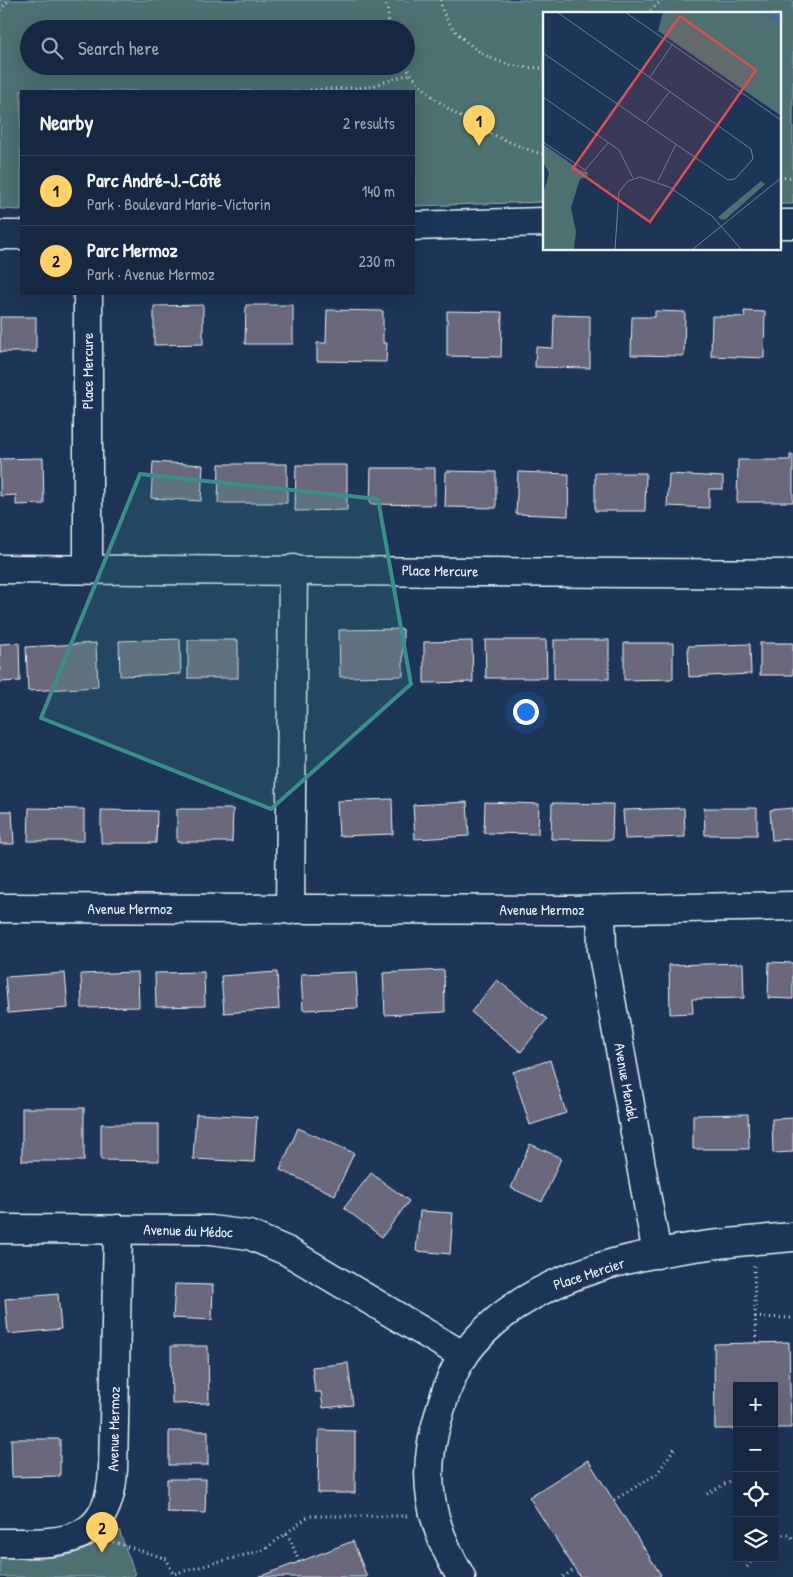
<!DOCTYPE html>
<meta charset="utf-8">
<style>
body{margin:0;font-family:"Patrick Hand",sans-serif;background:#23344c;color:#f1f3f6}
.controls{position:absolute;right:15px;bottom:15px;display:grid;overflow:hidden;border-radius:0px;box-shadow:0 5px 20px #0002}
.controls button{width:45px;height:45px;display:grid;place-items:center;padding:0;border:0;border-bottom:1px solid #35445a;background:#162841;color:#f1f3f6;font:25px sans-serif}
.you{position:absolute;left:525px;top:711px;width:18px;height:18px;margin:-12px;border:4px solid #fff;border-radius:50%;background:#1a73e8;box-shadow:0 0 0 8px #1a73e833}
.badge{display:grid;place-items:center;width:32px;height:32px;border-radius:50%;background:#ffd166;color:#111;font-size:16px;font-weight:700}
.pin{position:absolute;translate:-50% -41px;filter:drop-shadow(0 1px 2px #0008)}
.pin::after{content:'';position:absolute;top:26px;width:18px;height:15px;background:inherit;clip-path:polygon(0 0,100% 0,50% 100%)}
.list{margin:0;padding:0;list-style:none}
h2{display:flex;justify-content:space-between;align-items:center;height:65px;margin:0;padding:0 20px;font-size:21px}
h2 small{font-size:16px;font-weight:400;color:#9ea6b1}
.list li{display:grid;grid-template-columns:32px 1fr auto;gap:15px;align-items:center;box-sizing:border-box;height:70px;padding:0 20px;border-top:1px solid #35445a}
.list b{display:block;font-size:19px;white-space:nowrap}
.list p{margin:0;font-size:16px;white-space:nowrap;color:#9ea6b1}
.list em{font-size:16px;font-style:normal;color:#9ea6b1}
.icon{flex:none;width:28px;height:28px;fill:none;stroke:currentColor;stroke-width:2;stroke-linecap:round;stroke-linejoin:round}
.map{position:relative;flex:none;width:793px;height:1577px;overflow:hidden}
.search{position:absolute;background:#162841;box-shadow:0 5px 20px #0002;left:20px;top:20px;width:395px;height:55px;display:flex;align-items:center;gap:12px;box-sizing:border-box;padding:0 18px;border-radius:28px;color:#9ea6b1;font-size:19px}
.panel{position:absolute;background:#162841;box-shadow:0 5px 20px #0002;left:20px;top:90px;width:395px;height:205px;border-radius:0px}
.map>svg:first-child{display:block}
.green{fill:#4e7070;stroke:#9bb0b4;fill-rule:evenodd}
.building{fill:#6a697b;stroke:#e8f1f8}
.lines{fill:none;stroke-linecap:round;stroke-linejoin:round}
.minor-casing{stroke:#e8f1f8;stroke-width:31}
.path{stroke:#e8f1f8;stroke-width:3;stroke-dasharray:1 4;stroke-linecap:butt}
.minor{stroke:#1d3557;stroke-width:28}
.marked{fill:#3a8f8a;fill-opacity:0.2;stroke:#3a8f8a;stroke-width:4;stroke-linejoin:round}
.labels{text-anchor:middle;stroke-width:5;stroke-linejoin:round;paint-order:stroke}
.street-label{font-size:15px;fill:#e8f1f8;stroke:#1d3557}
.inset-road{fill:none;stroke:#6e8097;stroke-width:1}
.view{fill:#da5052;fill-opacity:0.15;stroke:#da5052;stroke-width:2.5}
.inset-edge{fill:none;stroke:#e8f1f8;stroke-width:2.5}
</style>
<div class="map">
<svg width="793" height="1577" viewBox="0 0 793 1577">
<rect width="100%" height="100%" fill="#1d3557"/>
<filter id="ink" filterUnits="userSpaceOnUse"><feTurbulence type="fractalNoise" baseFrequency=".02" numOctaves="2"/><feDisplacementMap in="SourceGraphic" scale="10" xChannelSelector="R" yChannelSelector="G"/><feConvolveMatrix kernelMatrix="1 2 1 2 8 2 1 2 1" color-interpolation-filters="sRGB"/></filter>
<g filter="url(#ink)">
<g class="green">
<path d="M0,0H793V204H779V14H544V202L414,206V91H21V210L0,209ZM29,29H406V66H29Z"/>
<path d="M112,1526L119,1530L135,1574L133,1577H0V1558C40,1558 87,1564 112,1526Z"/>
</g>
<g class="building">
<polygon points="203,305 203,344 154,345 154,306"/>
<polygon points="246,305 293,305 293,344 245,344"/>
<polygon points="327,310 383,311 383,343 387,343 386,362 317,361 317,343 326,343"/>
<polygon points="447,311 502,312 501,357 447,356"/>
<polygon points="655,311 685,312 684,356 631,355 632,317 655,317"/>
<polygon points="744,311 765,312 764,358 711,356 712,316 745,317"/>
<polygon points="554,315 590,316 590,368 535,367 536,347 553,348"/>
<rect x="0" y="317" width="36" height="35"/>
<polygon points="790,455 793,455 793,502 737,502 738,460 790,460"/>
<polygon points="43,458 44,504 16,505 16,495 0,496 0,459"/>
<polygon points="153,462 203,465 201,501 151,498"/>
<polygon points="219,464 287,464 287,503 218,503"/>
<polygon points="296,465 347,465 347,510 295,511"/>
<polygon points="371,468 435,468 435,505 370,504"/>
<polygon points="446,471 496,472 496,508 445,507"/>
<polygon points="518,472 569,474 568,516 516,514"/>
<polygon points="595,473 646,473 645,511 595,511"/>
<polygon points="669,474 723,477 723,489 709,489 709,508 667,506"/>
<polygon points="403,629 403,676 340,677 339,630"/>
<polygon points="180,639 181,674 120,676 119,641"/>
<rect x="188" y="640" width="50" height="38"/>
<polygon points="485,640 546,640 547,678 486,678"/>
<rect x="554" y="640" width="55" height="39"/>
<polygon points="472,641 473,682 424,683 424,642"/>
<polygon points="19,643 20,681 0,682 0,644"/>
<polygon points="96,643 98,687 28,691 26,647"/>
<polygon points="624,643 673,643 673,679 624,680"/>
<rect x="760" y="643" width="33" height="32"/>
<polygon points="750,644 751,674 689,677 688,646"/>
<polygon points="392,799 393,834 339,836 337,801"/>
<polygon points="467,802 469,836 415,839 413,805"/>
<polygon points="485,802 539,804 538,834 484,833"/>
<polygon points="552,803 613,804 612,840 551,839"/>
<polygon points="29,808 84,809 84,841 28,841"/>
<polygon points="684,808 685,837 625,839 623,810"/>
<polygon points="704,808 757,808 757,835 705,835"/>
<polygon points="793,808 793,839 772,840 770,810"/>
<polygon points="177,809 233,809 232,842 177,842"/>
<polygon points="101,810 157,811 156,843 101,843"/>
<polygon points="0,811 12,811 14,844 0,844"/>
<polygon points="769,962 793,963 793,999 768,998"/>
<polygon points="743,963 744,998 692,999 693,1013 670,1014 669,965"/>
<polygon points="444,970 445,1012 385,1015 383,973"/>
<polygon points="138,972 139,1007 82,1008 81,974"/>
<polygon points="204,972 205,1006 156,1007 155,973"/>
<polygon points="277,972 279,1009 224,1013 221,976"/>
<polygon points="356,972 358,1008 303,1010 301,974"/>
<polygon points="65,973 68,1008 8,1013 5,977"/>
<polygon points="497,980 547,1019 521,1052 471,1012"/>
<polygon points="550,1060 566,1113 530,1125 513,1072"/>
<rect x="22" y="1108" width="62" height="53"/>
<polygon points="196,1114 257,1117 254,1162 193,1159"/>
<polygon points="748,1114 749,1149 693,1149 693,1115"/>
<polygon points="793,1118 793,1152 773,1153 772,1119"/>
<polygon points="101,1124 159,1124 159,1161 101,1160"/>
<polygon points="298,1128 354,1153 335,1195 280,1170"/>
<polygon points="530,1144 561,1158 542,1202 511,1188"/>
<polygon points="371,1173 409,1201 382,1237 344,1208"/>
<polygon points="420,1211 453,1213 450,1254 416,1251"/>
<polygon points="175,1284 213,1285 212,1320 173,1318"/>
<polygon points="58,1294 61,1329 8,1334 5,1299"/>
<polygon points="789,1342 791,1428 774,1428 774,1386 737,1386 737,1429 715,1429 714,1344"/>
<polygon points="171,1346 208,1346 209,1403 172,1404"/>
<polygon points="348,1363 353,1405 323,1408 321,1392 315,1392 312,1367"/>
<polygon points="319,1430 355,1431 355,1493 318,1493"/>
<rect x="169" y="1431" width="39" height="34"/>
<polygon points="11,1439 60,1439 60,1476 12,1477"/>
<polygon points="588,1460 661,1575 658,1577 580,1577 529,1497"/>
<polygon points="167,1479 206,1479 205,1513 167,1512"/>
<polygon points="353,1541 367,1577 258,1577 299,1562"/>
</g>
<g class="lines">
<defs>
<g id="minor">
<polyline points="779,224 793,224"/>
<polyline points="414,226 544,222"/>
<polyline points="0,235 21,235"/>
<polyline points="88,294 88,569"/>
<polyline points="0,569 793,574"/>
<polyline points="0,908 567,910 793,906"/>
<polyline points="290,910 293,569"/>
<polyline points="601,910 602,950 657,1254"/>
<polyline points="0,1229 211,1230 249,1235 287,1251 464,1356"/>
<path d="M0,1543C62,1543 109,1547 113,1470L118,1229"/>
<path d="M461,1577C430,1524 420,1477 438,1418C444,1396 451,1374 464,1355C535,1258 683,1246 793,1237"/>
</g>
</defs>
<use href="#minor" class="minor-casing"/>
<g class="path">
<polyline points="386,0 390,29"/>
<path d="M441,0C440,25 479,56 501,62C515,67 530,68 544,68"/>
<polyline points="0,10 9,0"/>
<polyline points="647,14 662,0"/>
<path d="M405,66C436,111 494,138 544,155"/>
<polyline points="310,90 369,87 410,74"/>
<polyline points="779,178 793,177"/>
<polyline points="754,1266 756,1343"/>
<polyline points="755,1317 793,1318"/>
<polyline points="707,1494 737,1477"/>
<polyline points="614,1500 657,1474 676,1446"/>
<polyline points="286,1534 290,1539 299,1562"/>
<polyline points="774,1540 783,1535 790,1535 793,1539"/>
<polyline points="113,1542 167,1559 173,1574 264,1550 309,1516 407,1516"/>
<polyline points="747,1567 754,1558"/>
<polyline points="563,1577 575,1569"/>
</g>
<use href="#minor" class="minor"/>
</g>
</g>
<path class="marked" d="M140,474L378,499L411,684L271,809L41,718Z"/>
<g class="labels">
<g class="street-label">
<text transform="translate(88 371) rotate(-90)" y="5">Place Mercure</text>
<text transform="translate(440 571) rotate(1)" y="5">Place Mercure</text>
<text x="130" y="914">Avenue Mermoz</text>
<text x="542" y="915">Avenue Mermoz</text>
<text transform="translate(626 1082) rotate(80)" y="5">Avenue Mendel</text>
<text transform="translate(188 1231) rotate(2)" y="5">Avenue du Médoc</text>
<text transform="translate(589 1274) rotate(-18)" y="5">Place Mercier</text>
<text transform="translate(114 1429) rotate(-89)" y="5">Avenue Mermoz</text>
</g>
</g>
<g transform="translate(543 12)">
<rect width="238" height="238" fill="#1d3557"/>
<path d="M120,0H214L237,10V103L115,19ZM0,132L37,158L45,160L44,165L37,167L28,196L33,220L31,237H0V183L6,161L0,150ZM218,169L222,172L183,207L179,208L175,205Z" fill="#4e7070"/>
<path d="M214,0H237V10L219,4Z" fill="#446b8c"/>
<path class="inset-road" d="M82,0L238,108M0,41L185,168L192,167L210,147L208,137L14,0M107,65L129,33M0,85L76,138L90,166M103,111L127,79M0,130L42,158L65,131M115,169L133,132M72,237L76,180L85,169L97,165L126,175L169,204L198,237M150,237L238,166"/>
<path class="view" d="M137,4L213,58L107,210L30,156Z"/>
<rect width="238" height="238" class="inset-edge"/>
</g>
</svg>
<div class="controls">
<button>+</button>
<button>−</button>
<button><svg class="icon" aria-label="locate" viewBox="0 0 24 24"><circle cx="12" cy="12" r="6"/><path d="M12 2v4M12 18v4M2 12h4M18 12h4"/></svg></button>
<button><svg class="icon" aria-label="layers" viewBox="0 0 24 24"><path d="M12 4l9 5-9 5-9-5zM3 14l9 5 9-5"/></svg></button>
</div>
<div class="you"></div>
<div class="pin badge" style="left:479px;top:146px">1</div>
<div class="pin badge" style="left:102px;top:1553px">2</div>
<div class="search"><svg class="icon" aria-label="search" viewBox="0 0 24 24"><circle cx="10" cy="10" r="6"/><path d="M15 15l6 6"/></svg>Search here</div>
<section class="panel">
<h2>Nearby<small>2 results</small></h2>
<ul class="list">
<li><span class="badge">1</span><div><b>Parc André-J.-Côté</b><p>Park · Boulevard Marie-Victorin</p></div><em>140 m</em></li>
<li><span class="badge">2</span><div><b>Parc Mermoz</b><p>Park · Avenue Mermoz</p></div><em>230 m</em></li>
</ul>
</section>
</div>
